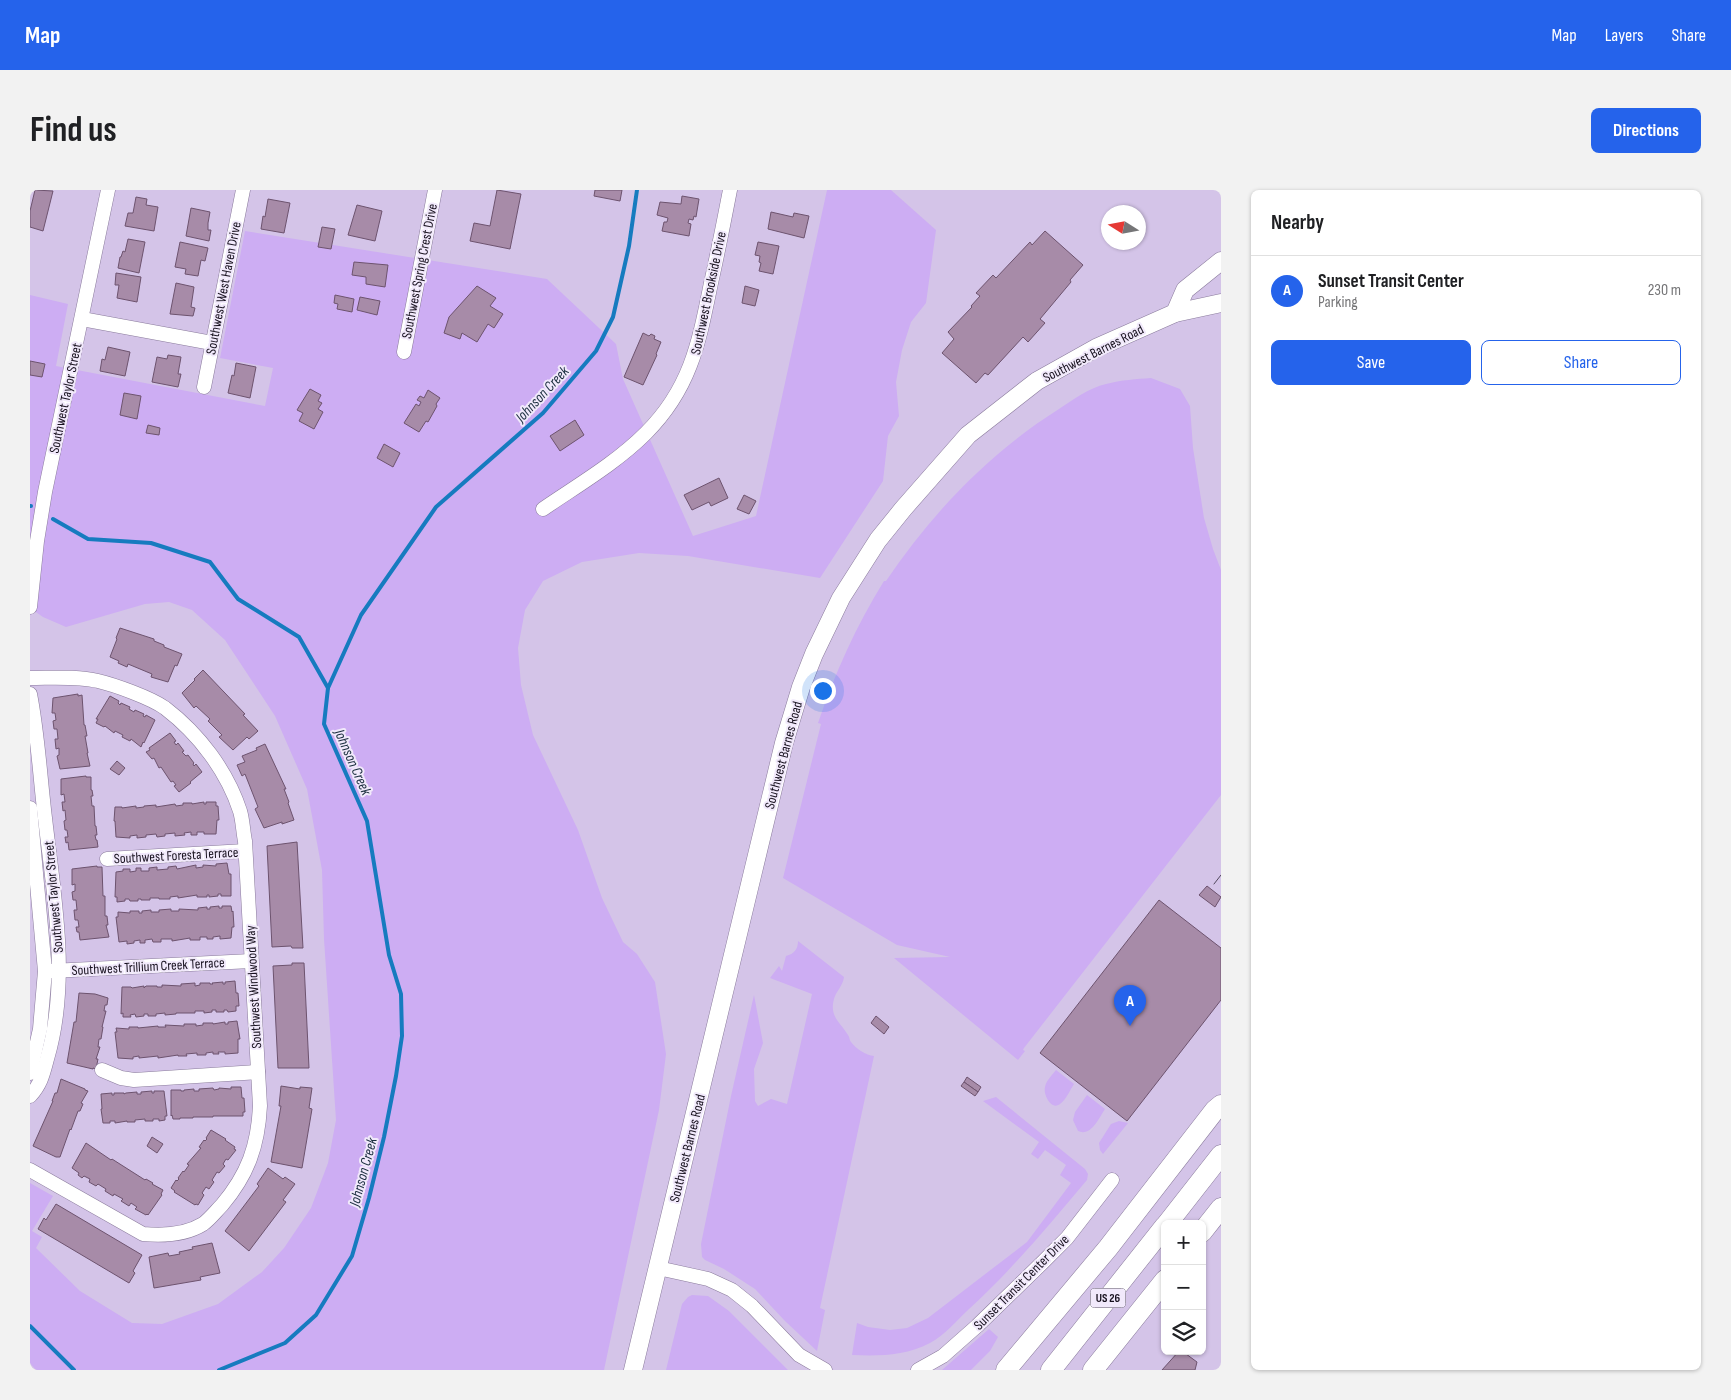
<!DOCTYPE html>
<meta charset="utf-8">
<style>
body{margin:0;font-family:"Sofia Sans Condensed",sans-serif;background:#f2f2f2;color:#202124}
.controls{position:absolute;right:15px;bottom:15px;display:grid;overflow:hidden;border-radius:8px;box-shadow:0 1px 4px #0004}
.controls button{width:45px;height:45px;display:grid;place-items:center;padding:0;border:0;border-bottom:1px solid #e0e0e0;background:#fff;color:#202124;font:25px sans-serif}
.compass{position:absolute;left:1071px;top:15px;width:45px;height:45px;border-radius:50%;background:#fff;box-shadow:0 1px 4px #0004;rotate:281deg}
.you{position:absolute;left:792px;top:500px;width:18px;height:18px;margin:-12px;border:4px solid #fff;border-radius:50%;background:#1a73e8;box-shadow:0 0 0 8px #1a73e833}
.badge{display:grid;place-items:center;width:32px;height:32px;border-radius:50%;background:#2563eb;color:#fff;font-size:16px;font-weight:700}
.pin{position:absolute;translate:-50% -41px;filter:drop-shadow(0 1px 2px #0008)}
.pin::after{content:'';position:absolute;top:26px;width:18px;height:15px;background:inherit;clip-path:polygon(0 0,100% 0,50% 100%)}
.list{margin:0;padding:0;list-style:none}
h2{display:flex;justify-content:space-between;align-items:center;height:65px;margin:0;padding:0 20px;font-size:21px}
h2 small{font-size:16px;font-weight:400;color:#757577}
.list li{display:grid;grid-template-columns:32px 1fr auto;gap:15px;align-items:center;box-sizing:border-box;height:70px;padding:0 20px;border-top:1px solid #e0e0e0}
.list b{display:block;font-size:19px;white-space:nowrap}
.list p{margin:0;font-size:16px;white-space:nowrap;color:#757577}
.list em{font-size:16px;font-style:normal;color:#757577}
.actions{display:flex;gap:10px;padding:15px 20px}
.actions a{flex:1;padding:11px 0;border:1px solid #2563eb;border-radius:8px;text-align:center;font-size:18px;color:#2563eb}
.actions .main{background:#2563eb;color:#fff}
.icon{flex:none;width:28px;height:28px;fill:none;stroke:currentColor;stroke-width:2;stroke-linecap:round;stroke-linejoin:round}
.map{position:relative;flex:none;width:1191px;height:1180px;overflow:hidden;border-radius:8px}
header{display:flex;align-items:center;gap:30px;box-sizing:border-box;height:70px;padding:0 25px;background:#2563eb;color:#fff}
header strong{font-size:24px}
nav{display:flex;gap:28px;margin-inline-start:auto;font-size:18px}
.intro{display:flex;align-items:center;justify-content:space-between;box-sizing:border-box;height:120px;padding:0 30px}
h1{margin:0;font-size:35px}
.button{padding:12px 22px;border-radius:8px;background:#2563eb;color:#fff;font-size:18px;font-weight:700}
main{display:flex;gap:30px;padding:0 30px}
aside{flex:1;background:#fff;border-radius:8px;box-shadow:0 1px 4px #0004}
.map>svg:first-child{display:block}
.green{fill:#cdadf3}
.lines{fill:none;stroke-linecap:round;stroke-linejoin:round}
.stream{stroke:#167bbf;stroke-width:4}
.building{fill:#a78ba8;stroke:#6d536e}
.minor-casing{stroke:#8a7b9c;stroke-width:15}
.major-casing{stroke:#8a7b9c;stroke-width:19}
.highway-casing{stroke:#8a7b9c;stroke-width:21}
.minor{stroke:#fff;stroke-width:14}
.major{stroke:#fff;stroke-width:18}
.highway{stroke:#fff;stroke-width:20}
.tram{stroke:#51485c;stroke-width:1}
.labels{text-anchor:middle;stroke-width:4;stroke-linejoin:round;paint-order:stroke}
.shield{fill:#f1e9fb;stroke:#585260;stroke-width:1}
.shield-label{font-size:12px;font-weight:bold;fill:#17111e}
.street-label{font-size:14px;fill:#17111e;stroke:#f1e9fb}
.water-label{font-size:15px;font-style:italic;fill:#1b2e3f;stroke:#f1e9fb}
</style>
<header>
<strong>Map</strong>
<nav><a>Map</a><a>Layers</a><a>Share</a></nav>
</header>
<div class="intro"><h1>Find us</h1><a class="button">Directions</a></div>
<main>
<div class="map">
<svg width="1191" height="1180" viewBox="0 0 1191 1180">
<rect width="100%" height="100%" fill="#d4c4e8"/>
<g class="green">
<polygon points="797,0 861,0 906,40 896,113 881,132 872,160 866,192 869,226 858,246 853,291 790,388 658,366 609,363 552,372 513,391 495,420 488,458 491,495 503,545 548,640 572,708 593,752 607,764 625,792 636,864 629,920 574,1180 6,1180 0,1173 0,993 23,1006 2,1041 12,1047 6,1058 50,1101 102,1133 132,1134 188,1114 232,1082 254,1058 281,1018 298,973 306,930 294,749 292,680 277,599 245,526 195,450 162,420 139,412 115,414 36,437 13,427 0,418 0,105 38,114 26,176 235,216 243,178 190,168 215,41 517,89 586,154 593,189 663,346 726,326"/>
<path d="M1121,188L1150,199L1160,216L1163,258L1174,328L1183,359L1191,380V605L994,858L993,860L995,861L988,870L864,768L920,767L867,755L753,688L791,534L788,533C805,483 826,436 854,391H856C902,323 959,263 1029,219C1044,209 1059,198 1076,194C1091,190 1107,189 1121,188Z"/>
<path d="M768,751L814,787C813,796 806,801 804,809C799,827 811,833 818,845C820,848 819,849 821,852C826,859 836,865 844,866L790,1118L795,1120L787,1161L755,1131L725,1099L694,1079L675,1070L672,1067L671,1054L701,906L724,805L733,853L724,879L725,911L728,916L741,909L757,914L782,804L740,788L749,776L752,781L756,766C764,764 768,759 768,751Z"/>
<path d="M1026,880L1044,894C1040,900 1036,910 1030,914C1021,921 1013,904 1015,897C1016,891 1022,885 1026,880Z"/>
<path d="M1057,905L1075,919C1069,928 1061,947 1048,941L1043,930L1045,922Z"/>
<path d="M966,907L1055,979L1058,984L1057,990C1019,1035 982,1080 938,1120C926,1131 915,1145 900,1153C875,1166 849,1166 822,1165L827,1133L838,1137L860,1140L877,1138L898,1128L997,1052L1041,993L1030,985L1036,975L1015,960L1008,969L1001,964L1009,952L953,911Z"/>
<polygon points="1089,931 1098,933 1073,964 1070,960 1069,953 1081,934"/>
<polygon points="662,1105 678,1106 699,1121 758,1180 636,1180 652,1114 658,1107"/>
<polygon points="959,1139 968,1147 960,1161 941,1180 912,1180"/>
</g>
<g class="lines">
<g class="stream">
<polyline points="0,316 1,316"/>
<polyline points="23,329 58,349 121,353 180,372 208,409 269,447 298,498"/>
<polyline points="0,1136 44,1180"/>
<polyline points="189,1180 255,1153 286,1125 322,1066 339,1008 354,947 366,886 372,846 371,804 359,765 337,631 294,534 298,498 331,425 406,317 513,223 566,161 583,127 599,56 607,0"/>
</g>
</g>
<g class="building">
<polygon points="5,0 23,1 13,41 0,37 0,21"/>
<polygon points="467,0 491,4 480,59 440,51 444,33 460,36"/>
<polygon points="565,0 592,0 590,11 564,6"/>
<polygon points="652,6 669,9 666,27 664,26 663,30 659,29 658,33 661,34 659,46 632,41 634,32 637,32 638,28 627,25 630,12 651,14"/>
<polygon points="106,7 117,9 116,15 128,17 124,41 95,36 98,23 103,23"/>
<polygon points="238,9 260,13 254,43 231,39 233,26 235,27"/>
<polygon points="327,15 352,21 345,51 318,45"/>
<polygon points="161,18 180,22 178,33 178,40 181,40 179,51 156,46"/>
<polygon points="741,22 763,27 764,23 779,26 774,48 738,39"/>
<polygon points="292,37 305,39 301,59 288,57"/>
<polygon points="1015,41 1053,75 1040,90 1041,92 1010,129 1015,133 998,152 993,147 958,185 955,183 946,193 912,163 924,149 918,142 942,117 941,116 950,106 946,103 963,85 966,88 1000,52 1002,55"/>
<polygon points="98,49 115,52 109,83 88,78 90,67 91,67 93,61 95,62"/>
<polygon points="150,52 178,58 175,71 171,70 168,86 155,84 156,79 145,77"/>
<polygon points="728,52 749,56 743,84 729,81 731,73 729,72 730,66 725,65"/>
<polygon points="324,72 358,75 355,97 336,94 336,87 322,85"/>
<polygon points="86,83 111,87 107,112 87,108 89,95 85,95"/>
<polygon points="146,93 164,97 161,117 165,118 163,126 140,124"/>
<polygon points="447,96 466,108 460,116 473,124 464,138 458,134 447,152 432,143 430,149 414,143 419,127"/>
<polygon points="715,96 729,100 725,116 712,113"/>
<polygon points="305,105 324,109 322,122 307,119 308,114 304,113"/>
<polygon points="330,107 350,111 347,125 327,120"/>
<polygon points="613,143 619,146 621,144 625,146 624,149 631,152 626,164 627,165 613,195 594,187"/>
<polygon points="78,157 100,162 95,186 70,181 72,169 75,170"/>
<polygon points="138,165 151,167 148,184 151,184 148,197 122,192 127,167 137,169"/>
<polygon points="0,171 15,174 12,187 0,185"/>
<polygon points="206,173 226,177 220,208 198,203 202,185 204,186"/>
<polygon points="280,199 291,205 288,211 292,213 288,219 293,222 284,239 269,231 273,223 267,220"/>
<polygon points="398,200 410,208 406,214 407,216 398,232 396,231 389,242 374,233 386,214 389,216 391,212 387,210 390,206 394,208"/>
<polygon points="94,203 111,206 107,229 90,225"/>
<polygon points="545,230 554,245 530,261 520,246"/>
<polygon points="118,235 130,238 129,245 116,243"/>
<polygon points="354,254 370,263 363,277 347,268"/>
<polygon points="689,288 698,308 681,316 679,312 662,320 654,305"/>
<polygon points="714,305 726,311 719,324 707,319"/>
<polygon points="90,438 124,449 124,451 134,455 134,457 152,464 147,476 145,475 138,492 121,487 122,484 98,474 97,477 88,473 89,471 80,467 87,449 86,448"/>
<polygon points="173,480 215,524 213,525 228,541 219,549 217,547 203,560 189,547 192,545 178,531 180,529 166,516 164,518 152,503 165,490 164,489"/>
<polygon points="48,504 48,506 52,505 54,535 55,535 57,546 55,546 58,563 57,563 60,576 30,579 27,566 29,565 29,558 26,559 25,549 28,549 27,539 24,539 23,531 26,530 25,523 22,523 23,508"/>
<polygon points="80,506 89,511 88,513 90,515 91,513 100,517 99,519 104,522 105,520 114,524 113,526 115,527 116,525 125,530 114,553 113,552 111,557 101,549 100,551 92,547 93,545 85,541 84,543 75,536 74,537 66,533 68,529 66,529"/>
<polygon points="140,543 146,551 144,552 146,555 148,553 154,561 152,562 156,566 158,565 164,573 163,574 164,576 166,574 172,582 160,592 161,593 149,602 144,596 146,595 143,591 141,592 131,577 129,578 124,568 122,569 116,562 120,560 119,558"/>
<polygon points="235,554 256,599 254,599 259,612 258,613 264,630 252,634 252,632 234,638 225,619 228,617 215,584 212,586 207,575 215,572 212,566 227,560 226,558"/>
<polygon points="87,571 95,578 89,585 80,579"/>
<polygon points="56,586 56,587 61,587 61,600 62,600 63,606 61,606 62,616 64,616 65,636 66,636 67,645 65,645 66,650 67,650 68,657 39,660 38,652 36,653 35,647 38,647 37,640 35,640 34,631 36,630 35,620 33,621 32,612 35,612 34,604 31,605 31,589"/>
<polygon points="174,612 174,614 176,614 176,612 186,612 186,616 188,616 189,630 187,630 186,644 174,644 174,642 167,642 167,645 161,645 161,642 154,643 155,645 145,646 145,643 135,644 135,646 127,647 126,644 116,645 116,647 107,648 107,645 100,646 100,648 86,647 85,631 84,631 85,617 92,617 92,618 106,616 106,618 114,617 114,616 126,615 126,617 145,614 146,616 153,615 153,613 162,613 162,614"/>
<polygon points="267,652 273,758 262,758 261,756 242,757 237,656"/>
<polygon points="197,673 199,684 201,684 201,706 191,706 191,704 188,704 188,706 179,707 179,705 177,705 177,707 167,707 167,705 148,708 148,706 140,707 140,709 129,709 129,708 120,708 120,710 111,710 111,709 108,709 108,711 100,711 99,709 95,709 95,711 87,712 87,707 85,707 86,682 93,681 93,679 100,679 100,682 106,681 106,678 111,678 111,681 119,681 119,678 127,677 127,680 138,679 138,677 146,676 147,679 166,675 166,678 173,677 173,675 186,676 186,674"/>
<polygon points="67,676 67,677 72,677 73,706 75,706 75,726 77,726 78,735 76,735 79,747 50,750 49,742 47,742 46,737 49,737 48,730 45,730 44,720 47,720 46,710 43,710 42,702 45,701 45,694 42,695 42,679"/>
<polygon points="1177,696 1191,707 1185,717 1169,705"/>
<polygon points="1129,710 1191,758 1191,810 1097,931 1010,863"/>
<polygon points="189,716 189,718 192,718 192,716 201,716 202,722 203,721 204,737 202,737 201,748 190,749 190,746 183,747 183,749 177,749 177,747 170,747 170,750 160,750 160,748 142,751 142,749 131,749 131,752 123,752 122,749 115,750 115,753 110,753 110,750 104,751 104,753 97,754 97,751 89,752 86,727 88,727 88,722 100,723 100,721 109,721 109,723 112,723 112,721 121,720 121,722 129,722 129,720 141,719 141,721 149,721 149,719 168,720 168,718 177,717 177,719 180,719 180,717"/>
<polygon points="262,773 274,773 279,878 248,878 243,776 262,775"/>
<polygon points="205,791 206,803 208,803 209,816 206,816 206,821 198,822 197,820 194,820 194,822 186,822 186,820 182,820 182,822 174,823 174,821 165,821 165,823 146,823 146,824 135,825 135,823 126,824 126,826 118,826 118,824 114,824 114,826 106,827 105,824 100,825 101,827 93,827 93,823 91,824 92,797 101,797 102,798 114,796 114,798 116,796 127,796 127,797 132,797 132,795 151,796 151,794 165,793 165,796 170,795 170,793 180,793 180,794 183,794 182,793 193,792 193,794 195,794 195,792"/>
<polygon points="49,803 65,804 78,808 77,815 75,815 74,821 76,821 72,837 73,837 71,849 69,849 68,857 70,857 66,869 68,869 66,879 63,878 63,879 37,873 44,832 46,832"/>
<polygon points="846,826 859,837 854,844 841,833"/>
<polygon points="207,831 210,849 208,849 208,863 195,864 195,862 188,862 189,864 183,864 183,862 176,863 176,865 167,865 167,863 156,864 157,866 148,866 148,865 128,868 128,866 109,868 109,866 103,867 103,869 88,868 85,842 87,842 86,838 99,839 99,837 108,837 108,838 128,836 128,837 136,837 135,835 154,836 154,834 166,834 166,836 173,835 173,833 183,833 183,834 195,832 195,834 198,834 198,832"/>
<polygon points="937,887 951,897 948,902 934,892"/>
<polygon points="31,889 55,899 55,900 58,901 51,913 53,914 50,921 48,921 41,940 40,939 30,967 26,967 3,956 23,911 22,911 25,903 27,903"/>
<polygon points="934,892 948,902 945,906 931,896"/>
<polygon points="251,896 270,899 270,897 282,898 279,918 282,919 272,978 241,972 251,916 249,916"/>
<polygon points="201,897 211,897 212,908 214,908 215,922 213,922 213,926 183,926 183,927 163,927 163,928 150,928 150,929 143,929 142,925 141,926 141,900 151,900 151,901 154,901 154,900 164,899 164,901 169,901 169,899 183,898 184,900 189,899 189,898 201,899"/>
<polygon points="122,901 122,903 124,903 124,901 134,901 137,926 135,926 135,930 129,931 129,929 123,929 123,931 115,931 115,929 105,930 105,932 97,932 97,931 85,933 85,931 80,931 80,933 73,933 71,919 72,919 71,904 82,903 82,905 84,905 84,903 94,903 94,904 96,903 107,902 107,904 111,904 111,902"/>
<polygon points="181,940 196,949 195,950 205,957 204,959 206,960 198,970 196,969 193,974 195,976 189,983 187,982 182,990 184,992 179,999 176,997 172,1003 174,1005 168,1015 166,1014 165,1015 144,1002 145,1001 141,998 146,990 147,991 149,989 148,988 153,981 154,982 159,975 157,974 171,958 169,957 174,950 175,951 177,949 176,948"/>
<polygon points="122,947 133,954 127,963 117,956"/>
<polygon points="56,953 81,970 82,969 115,990 116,989 123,993 122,994 133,1000 131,1004 132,1005 118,1025 117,1024 116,1025 105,1019 107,1017 101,1013 99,1016 91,1011 93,1009 84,1004 83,1006 75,1001 76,999 68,994 66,996 59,992 60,989 54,986 52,988 48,985 49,983 42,978"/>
<polygon points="238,978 253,989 255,987 265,994 253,1010 256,1012 219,1061 195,1041 229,996 227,994"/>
<polygon points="26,1014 112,1065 103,1081 105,1083 99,1093 8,1039 14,1028 16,1030"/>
<polygon points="182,1053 190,1083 170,1087 171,1090 124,1098 119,1067 138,1063 139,1066 150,1064 149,1062 163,1059 162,1057"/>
<polygon points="1149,1161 1152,1161 1167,1172 1165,1180 1132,1180"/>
</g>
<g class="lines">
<defs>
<g id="minor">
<polyline points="52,129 182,153"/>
<polyline points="374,162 405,0"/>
<polyline points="174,197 213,0"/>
<path d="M513,319C548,295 586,273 616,243C661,198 669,152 681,93C688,62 694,31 700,0"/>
<polyline points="0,417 7,351 15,302 78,0"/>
<path d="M0,488C22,488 47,486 68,491C85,495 121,508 135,518C169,544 197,581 210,621C213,631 213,642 215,651L230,916C228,956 218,984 192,1015C186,1021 180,1029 173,1034C155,1045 134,1046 113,1044L0,980"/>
<path d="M0,504C8,545 10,587 15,628C24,707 40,791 17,869C13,884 11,894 0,906"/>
<polyline points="0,618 15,781 10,839 0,883"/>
<polyline points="77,669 215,661"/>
<polyline points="21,781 221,771"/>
<polyline points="72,880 91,888 104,890 228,882"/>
<polyline points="628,1078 678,1089 702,1100 722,1116 769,1165 795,1180"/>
<polyline points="888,1180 913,1166 947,1136 1013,1072 1037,1048 1082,990"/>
</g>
<g id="major">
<polyline points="1145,123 1155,100 1191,71"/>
<polyline points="603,1180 754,553 771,497 784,464 811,408 848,350 873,319 938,245 1007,191 1066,158 1145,123 1191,113"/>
</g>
<g id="highway">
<polyline points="1137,1034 1191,965"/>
<polyline points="1172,1042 1191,1018"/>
<polyline points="976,1180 1078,1058 1185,920 1191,915"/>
<polyline points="1021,1180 1135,1036"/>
<polyline points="1063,1180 1135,1090"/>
</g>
</defs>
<use href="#minor" class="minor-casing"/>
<use href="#major" class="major-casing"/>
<use href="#highway" class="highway-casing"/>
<use href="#minor" class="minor"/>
<use href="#major" class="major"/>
<use href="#highway" class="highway"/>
<polyline class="tram" points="1184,694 1191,685"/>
</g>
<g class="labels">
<rect class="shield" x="1060.5" y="1098.5" width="35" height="19" rx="4"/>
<g class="shield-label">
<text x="1078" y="1112">US 26</text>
</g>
<g class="street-label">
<text transform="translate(389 81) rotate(-79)" y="5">Southwest Spring Crest Drive</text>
<text transform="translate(193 98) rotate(-79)" y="5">Southwest West Haven Drive</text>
<text transform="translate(678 103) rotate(-78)" y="5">Southwest Brookside Drive</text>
<text transform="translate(1063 163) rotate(-27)" y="5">Southwest Barnes Road</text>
<text transform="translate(35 208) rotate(-78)" y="5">Southwest Taylor Street</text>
<text transform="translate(753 565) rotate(-75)" y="5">Southwest Barnes Road</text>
<text transform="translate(146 665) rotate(-3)" y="5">Southwest Foresta Terrace</text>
<text transform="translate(23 707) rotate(-95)" y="5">Southwest Taylor Street</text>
<text transform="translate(118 776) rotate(-3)" y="5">Southwest Trillium Creek Terrace</text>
<text transform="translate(223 797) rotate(-93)" y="5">Southwest Windwood Way</text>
<text transform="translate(657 958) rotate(-76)" y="5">Southwest Barnes Road</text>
<text transform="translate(991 1092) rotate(-45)" y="5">Sunset Transit Center Drive</text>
</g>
<g class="water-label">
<text transform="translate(512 204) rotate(-47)" y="5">Johnson Creek</text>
<text transform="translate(323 572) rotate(66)" y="5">Johnson Creek</text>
<text transform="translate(333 982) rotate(-75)" y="5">Johnson Creek</text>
</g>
</g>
</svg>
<div class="controls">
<button>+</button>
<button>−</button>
<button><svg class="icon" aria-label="layers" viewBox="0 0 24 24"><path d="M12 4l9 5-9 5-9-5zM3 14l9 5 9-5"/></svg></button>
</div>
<svg class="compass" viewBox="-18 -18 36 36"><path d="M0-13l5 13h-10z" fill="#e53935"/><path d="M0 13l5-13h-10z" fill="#757577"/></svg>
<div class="you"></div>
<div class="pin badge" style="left:1100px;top:836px">A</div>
</div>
<aside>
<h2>Nearby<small></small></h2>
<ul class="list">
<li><span class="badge">A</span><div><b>Sunset Transit Center</b><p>Parking</p></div><em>230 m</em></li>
</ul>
<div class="actions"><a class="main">Save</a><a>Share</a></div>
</aside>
</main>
